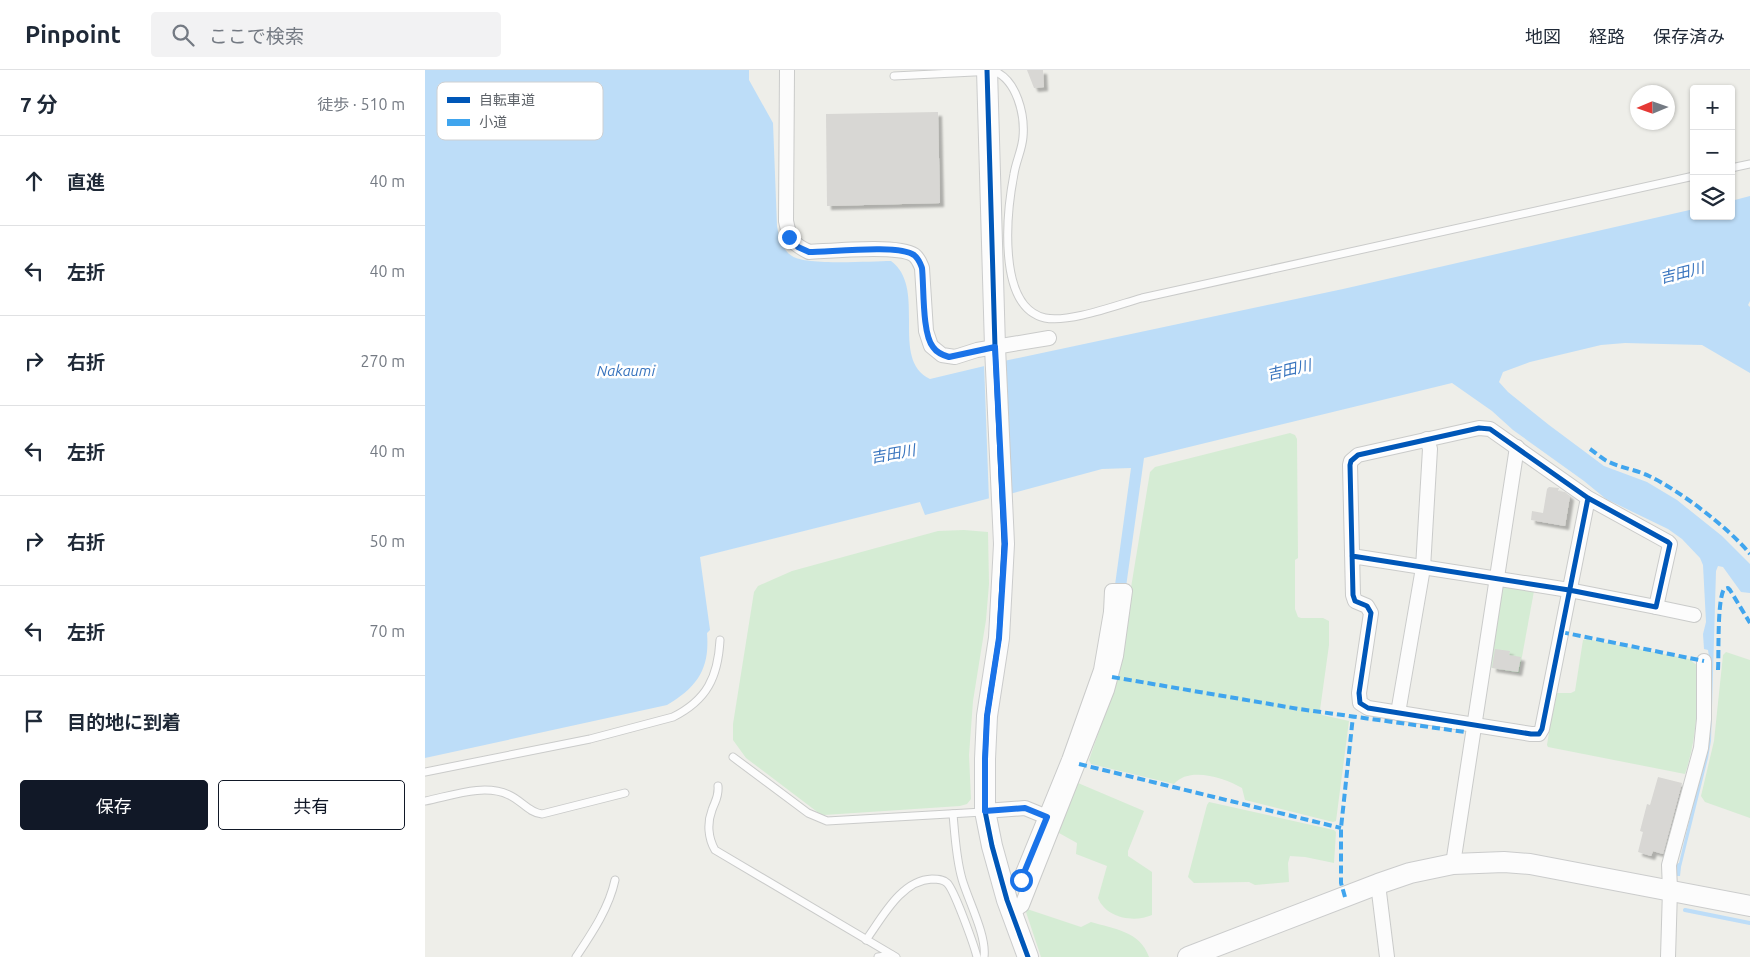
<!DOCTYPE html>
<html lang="ja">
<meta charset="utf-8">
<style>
body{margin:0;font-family:Ubuntu,"Noto Sans JP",sans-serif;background:#f2f2f3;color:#1f2937}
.controls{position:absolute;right:15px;top:15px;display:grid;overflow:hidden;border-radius:5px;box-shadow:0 1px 4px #0004}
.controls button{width:45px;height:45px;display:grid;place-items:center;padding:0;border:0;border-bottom:1px solid #e0e1e3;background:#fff;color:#1f2937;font:25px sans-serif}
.compass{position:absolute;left:1205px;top:15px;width:45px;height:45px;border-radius:50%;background:#fff;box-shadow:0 1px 4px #0004;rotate:268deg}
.stop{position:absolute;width:15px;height:15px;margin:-11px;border:4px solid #1a73e8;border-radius:50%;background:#fff}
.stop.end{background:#1a73e8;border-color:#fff;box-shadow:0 1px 5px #0008}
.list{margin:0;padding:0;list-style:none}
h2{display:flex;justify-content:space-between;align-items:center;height:65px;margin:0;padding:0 20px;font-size:21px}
h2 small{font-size:16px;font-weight:400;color:#747a83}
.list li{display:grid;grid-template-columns:32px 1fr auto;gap:15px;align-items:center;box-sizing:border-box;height:90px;padding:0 20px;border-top:1px solid #e0e1e3}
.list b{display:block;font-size:19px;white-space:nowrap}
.list em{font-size:16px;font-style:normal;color:#747a83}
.actions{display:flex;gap:10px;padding:15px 20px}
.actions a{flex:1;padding:11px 0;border:1px solid #111827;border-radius:5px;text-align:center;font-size:18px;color:#111827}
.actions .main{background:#111827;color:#fff}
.icon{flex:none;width:28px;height:28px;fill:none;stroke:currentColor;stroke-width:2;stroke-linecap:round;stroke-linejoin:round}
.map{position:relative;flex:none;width:1325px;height:887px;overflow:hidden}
header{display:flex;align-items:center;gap:30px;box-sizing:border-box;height:70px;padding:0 25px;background:#fff;border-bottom:1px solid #e0e1e3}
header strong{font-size:24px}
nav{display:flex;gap:28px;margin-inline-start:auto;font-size:18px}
.search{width:350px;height:45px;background:#f2f2f3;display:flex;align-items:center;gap:12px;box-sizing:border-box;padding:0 18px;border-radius:5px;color:#747a83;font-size:19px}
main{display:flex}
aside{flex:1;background:#fff}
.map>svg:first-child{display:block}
.green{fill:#d5ecd4}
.water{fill:#bdddf8}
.pier{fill:#eeeee9}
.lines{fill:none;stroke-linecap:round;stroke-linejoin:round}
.stream{stroke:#bdddf8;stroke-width:4}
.building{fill:#d8d7d4;filter:url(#shadow)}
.lane-casing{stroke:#cacbca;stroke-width:9}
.street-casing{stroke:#cacbca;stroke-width:16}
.secondary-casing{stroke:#cbcccc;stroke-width:22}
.lane{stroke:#fcfcfc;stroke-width:7}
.street{stroke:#fcfcfc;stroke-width:14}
.secondary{stroke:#fcfcfc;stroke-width:20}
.quiet{stroke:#40a5ee;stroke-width:4;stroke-dasharray:8 4;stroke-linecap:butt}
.cycleway-casing{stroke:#fff;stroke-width:8}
.cycleway{stroke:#0057b8;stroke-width:5}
.route{stroke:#1a73e8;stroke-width:6}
.labels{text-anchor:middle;stroke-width:5;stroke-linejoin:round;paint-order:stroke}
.water-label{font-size:15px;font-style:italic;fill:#3874be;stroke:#fff}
.key{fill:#fff;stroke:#ced0d2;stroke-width:1}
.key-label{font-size:14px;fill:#5d6268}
</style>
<header>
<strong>Pinpoint</strong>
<div class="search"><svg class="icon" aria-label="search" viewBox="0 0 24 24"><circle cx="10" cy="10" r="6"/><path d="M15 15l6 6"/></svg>ここで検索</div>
<nav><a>地図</a><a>経路</a><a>保存済み</a></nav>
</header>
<main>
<aside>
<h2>7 分<small>徒歩 · 510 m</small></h2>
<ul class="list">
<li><svg class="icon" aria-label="ahead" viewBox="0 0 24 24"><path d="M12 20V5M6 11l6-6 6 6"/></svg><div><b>直進</b></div><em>40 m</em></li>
<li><svg class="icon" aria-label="left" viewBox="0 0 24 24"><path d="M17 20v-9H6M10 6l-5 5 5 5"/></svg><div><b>左折</b></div><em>40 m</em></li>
<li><svg class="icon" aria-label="right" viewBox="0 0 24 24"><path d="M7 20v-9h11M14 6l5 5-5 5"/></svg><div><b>右折</b></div><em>270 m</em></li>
<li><svg class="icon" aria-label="left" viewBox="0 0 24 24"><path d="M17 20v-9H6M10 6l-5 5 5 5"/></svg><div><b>左折</b></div><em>40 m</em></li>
<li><svg class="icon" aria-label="right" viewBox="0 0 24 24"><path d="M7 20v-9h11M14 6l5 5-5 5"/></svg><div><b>右折</b></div><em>50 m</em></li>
<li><svg class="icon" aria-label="left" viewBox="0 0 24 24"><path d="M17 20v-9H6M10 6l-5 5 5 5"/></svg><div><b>左折</b></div><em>70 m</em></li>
<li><svg class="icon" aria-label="arrive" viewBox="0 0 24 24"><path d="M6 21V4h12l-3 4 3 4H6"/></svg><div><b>目的地に到着</b></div></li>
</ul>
<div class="actions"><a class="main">保存</a><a>共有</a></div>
</aside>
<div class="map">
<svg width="1325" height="887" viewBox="0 0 1325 887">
<defs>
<filter id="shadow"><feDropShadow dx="4" dy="4" stdDeviation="1" flood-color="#0004"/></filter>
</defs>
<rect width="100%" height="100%" fill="#eeeee9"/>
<g class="green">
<path d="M865,363L870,365L872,369L873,488L870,490V539L873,547L876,548H898L904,551V575L895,640L897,645L924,651L911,751L908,752L820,730L817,718C800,708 764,696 749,714L666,694L664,690L690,615L725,402L730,397Z"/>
<polygon points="539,460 563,462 564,514 561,550 548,631 544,685 546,729 542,734 535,736 399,745 395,744 321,688 308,670 308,654 329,522 333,516 367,501 513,461"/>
<polygon points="1078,515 1109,521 1094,603 1063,597"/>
<path d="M1162,569L1264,589L1273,596C1273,633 1272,669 1260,704L1123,677L1122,675C1125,657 1127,640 1130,623H1146L1150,621L1158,570Z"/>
<polygon points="1301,582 1325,590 1325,748 1280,732 1276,726 1289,671 1298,585"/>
<path d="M653,713L719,741L703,781V786L727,802V845C709,853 681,848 673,828L682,796L651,784L652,773L634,763L633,760L651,714Z"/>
<polygon points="784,732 909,760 911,762 909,793 880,787 865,786 863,793 864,812 830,815 824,812 769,813 763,807 782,735"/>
<path d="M602,839L656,857L666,852C689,859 715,861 724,887H616L601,842Z"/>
</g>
<g class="water">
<path d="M0,0H324V10L348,53L352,156C354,167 357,180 367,186C382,196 446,191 466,191C503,218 464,290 505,309L568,294L573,426L500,445L495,432L275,487L285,560L282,563C285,599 272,617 242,635L0,688Z"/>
<polygon points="1325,126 1325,231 1323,235 1325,237 1325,303 1277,275 1200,273 1176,275 1105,292 1078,302 1074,312 1083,322 1124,355 1179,396 1222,412 1252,430 1297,466 1325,494 1325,523 1316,522 1298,497 1293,496 1291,501 1286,671 1283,688 1256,797 1255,806 1248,806 1251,794 1254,793 1279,689 1285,594 1283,580 1279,579 1278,564 1281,552 1278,495 1275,488 1257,469 1243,459 1181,429 1159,411 1088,360 1067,341 1027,313 719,388 701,517 690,515 706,398 677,399 581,425 574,292 918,219 1269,139 1269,146 1306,146 1306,131"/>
</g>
<polygon class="pier" points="568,291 574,428 564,431 559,293"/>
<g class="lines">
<polyline class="stream" points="1260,840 1325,853"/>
</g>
<g class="building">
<polygon points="602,0 618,0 619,17 609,18"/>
<polygon points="513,42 515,133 402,136 401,44"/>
<polygon points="1124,417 1134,418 1133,421 1140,422 1145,426 1140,456 1106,450 1107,441 1118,443 1122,419"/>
<polygon points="1070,579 1085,581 1084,585 1096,587 1093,602 1067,598"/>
<polygon points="1233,707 1257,713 1238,784 1228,781 1226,786 1213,782 1218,762 1215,761 1222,734 1225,735"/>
</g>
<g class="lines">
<defs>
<g id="lane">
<path d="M469,6L569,1C592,10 600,45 598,67C597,80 591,91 589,104C582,140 571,237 620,248C644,253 692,235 717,228L1269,106"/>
<polyline points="1306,98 1325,94"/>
<polyline points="308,687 383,743 402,751 558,742"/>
<path d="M0,702L165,669L248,647C282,630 293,607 295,570"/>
<path d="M293,716C294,727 290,731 287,740C282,753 283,768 290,780L471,887"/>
<path d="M0,731C26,726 59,713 84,725C96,730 104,743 117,744L200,723"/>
<path d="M528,744C530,766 531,788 537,809C543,830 562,866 559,887"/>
<path d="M441,870C457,848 476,810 507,809C512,809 518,809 522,813C529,819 549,875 552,887"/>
<path d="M151,887C167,863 184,838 190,810"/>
<polyline points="453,887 467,885"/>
</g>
<g id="street">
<path d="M362,0L361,151C365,170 366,173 384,182C406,181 473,174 489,185C494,189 495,193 497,198L501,261L506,276L517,285L530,287L552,280L624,268"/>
<polyline points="927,486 1144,520 1231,537 1245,474 1243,472 1163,428 1065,359 1054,358 933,385 926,391 925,395 928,525 930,531 942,536 946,543 934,623 935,633 943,638 1106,664 1114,664 1117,659 1163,428"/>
<polyline points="1231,537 1269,545"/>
<polyline points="973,643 998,498 1005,379 1002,369"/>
<polyline points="560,741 600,738 622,747"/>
<polyline points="1028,794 1092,377"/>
<polyline points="595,810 644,690 676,600 686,542 695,543"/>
<polyline points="953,814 962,887"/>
<polyline points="586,843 597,835 682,620 691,586 700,521 687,521 686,542"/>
<polyline points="1243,887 1245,820 1244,795 1276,678 1279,649 1279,591"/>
</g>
<g id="secondary">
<polyline points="562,0 570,277 579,474 574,568 562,646 560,689 560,741 567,776 582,830 603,887"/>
<polyline points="763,887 953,814 985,803 1028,794 1079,792 1105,794 1325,836"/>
</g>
</defs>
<use href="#lane" class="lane-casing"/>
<use href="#street" class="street-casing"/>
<use href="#secondary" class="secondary-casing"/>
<use href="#lane" class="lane"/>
<use href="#street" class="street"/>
<use href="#secondary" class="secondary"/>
<g class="quiet">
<path d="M1165,379C1171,383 1177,389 1184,392C1197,398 1212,400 1224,406C1254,420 1304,458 1325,484"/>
<polyline points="1136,562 1279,591"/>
<path d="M1293,600C1294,583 1292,531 1299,519L1303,518L1305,520L1325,553"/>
<polyline points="687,607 874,639 1040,662"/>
<polyline points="654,694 916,758"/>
<polyline points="920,827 916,813 916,758 928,646"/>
</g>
<defs>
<g id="cycleway">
<polyline points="562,0 570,277 579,474 574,568 562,646 560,689 560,741 567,776 582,830 603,887"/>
<polyline points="927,486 1144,520 1231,537 1245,474 1243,472 1163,428 1065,359 1054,358 933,385 926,391 925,395 928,525 930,531 942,536 946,543 934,623 935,633 943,638 1106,664 1114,664 1117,659 1163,428"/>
</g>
</defs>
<use href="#cycleway" class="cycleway-casing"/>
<use href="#cycleway" class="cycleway"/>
</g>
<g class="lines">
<path class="route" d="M364,167L373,177L384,182C406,182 474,174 489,185C494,189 495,193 497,198C499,216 497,264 508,277C512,283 517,285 524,287L570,277L580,474L574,568L562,646L560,689V741L600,738L622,747L596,810"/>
</g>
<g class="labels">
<g class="water-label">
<text transform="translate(1257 203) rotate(-14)" y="5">吉田川</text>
<text transform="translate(864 300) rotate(-13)" y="5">吉田川</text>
<text x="201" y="306">Nakaumi</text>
<text transform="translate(468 384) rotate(-10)" y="5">吉田川</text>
</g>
</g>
<rect x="12" y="12" width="166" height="58" rx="8" class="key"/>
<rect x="22" y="27" width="23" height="6" fill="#0057b8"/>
<rect x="22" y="49" width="23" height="7" fill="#40a5ee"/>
<g class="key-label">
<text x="54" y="35">自転車道</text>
<text x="54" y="57">小道</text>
</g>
</svg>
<div class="controls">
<button>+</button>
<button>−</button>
<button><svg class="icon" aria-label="layers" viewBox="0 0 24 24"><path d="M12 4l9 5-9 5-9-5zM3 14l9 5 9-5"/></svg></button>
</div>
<svg class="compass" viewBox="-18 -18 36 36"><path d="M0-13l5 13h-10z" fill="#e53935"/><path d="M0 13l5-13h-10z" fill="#747a83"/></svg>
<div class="stop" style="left:596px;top:810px"></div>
<div class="stop end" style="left:364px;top:167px"></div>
</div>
</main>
